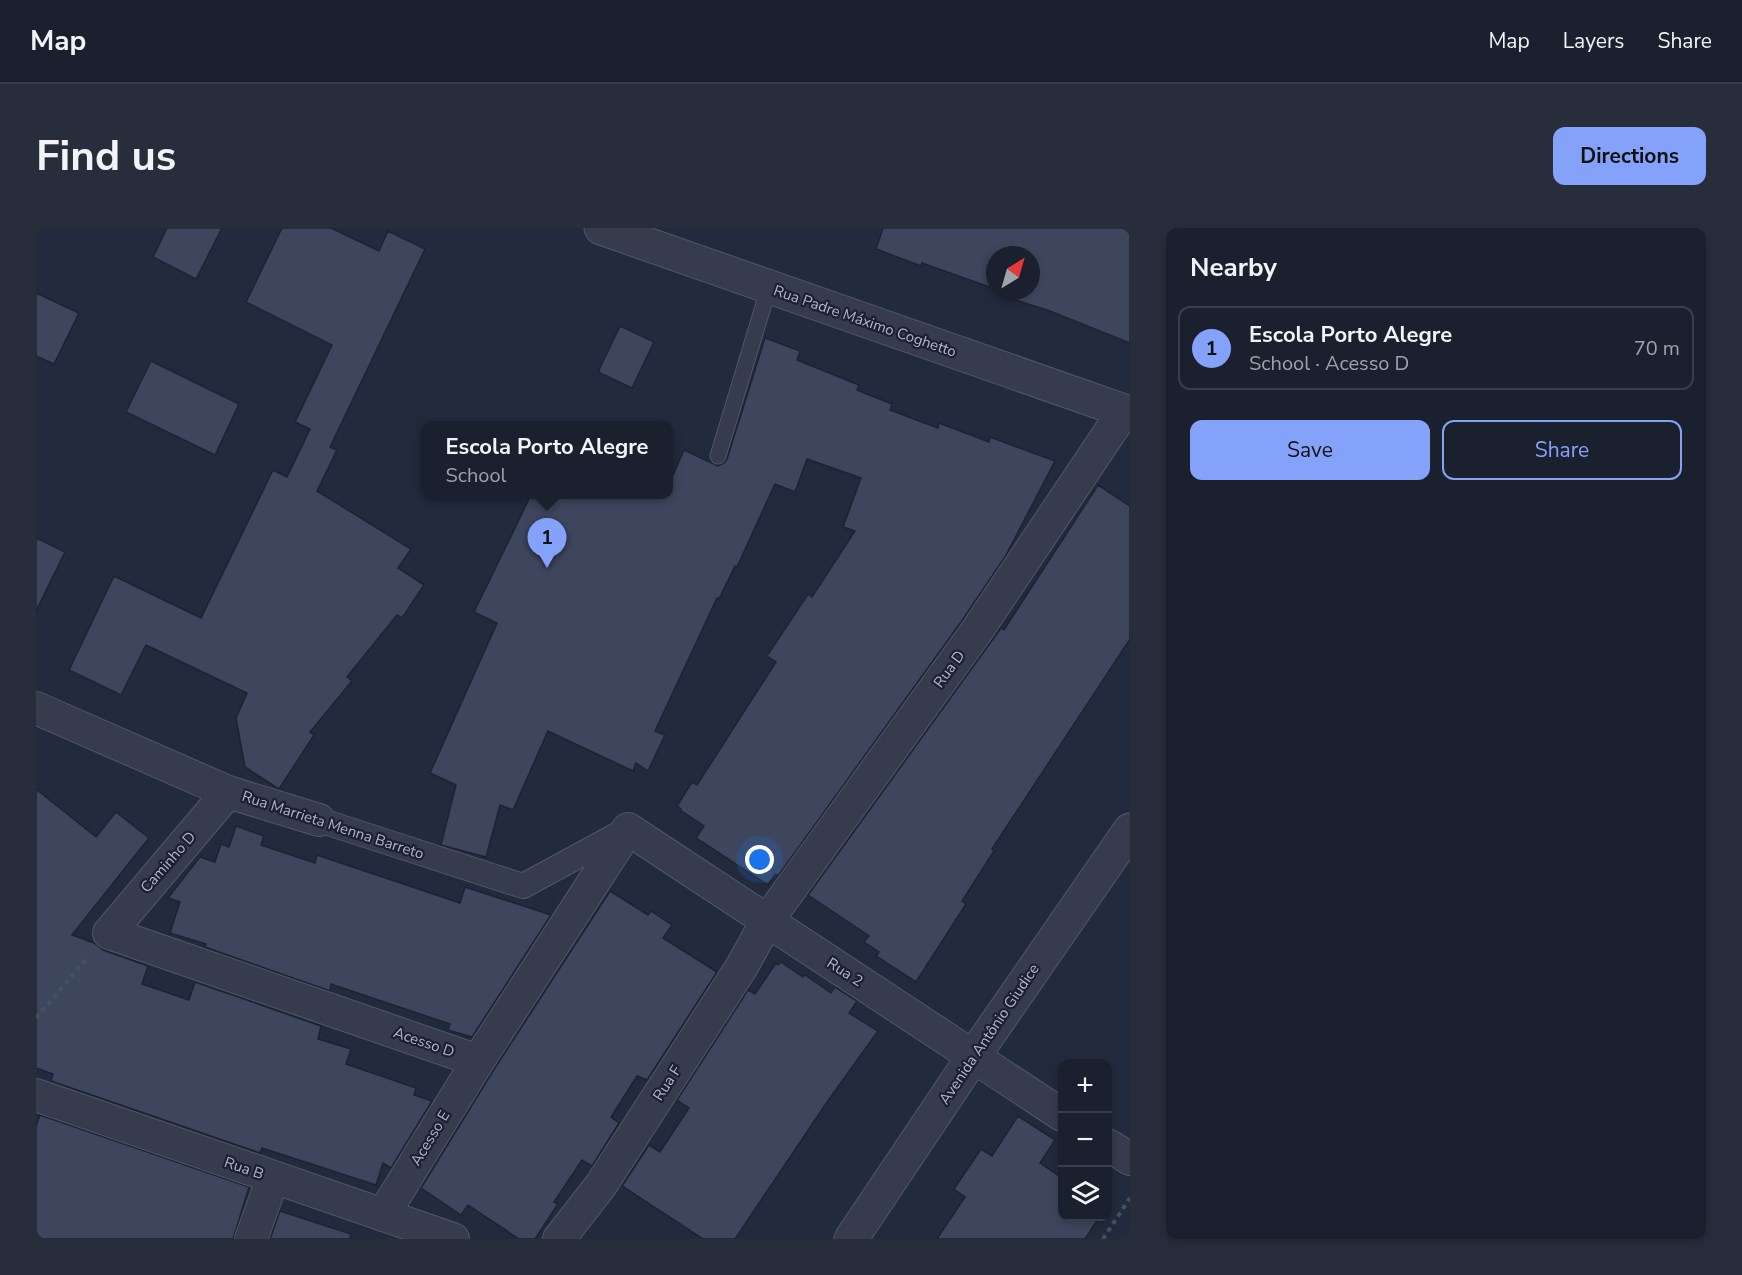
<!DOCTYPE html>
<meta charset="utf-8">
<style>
body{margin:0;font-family:"Nunito Sans",sans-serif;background:#272d3a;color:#f1f3f6}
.controls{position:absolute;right:18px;bottom:18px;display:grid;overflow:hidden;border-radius:12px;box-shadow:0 3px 9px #0003}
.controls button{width:54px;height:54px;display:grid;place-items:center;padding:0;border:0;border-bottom:2px solid #383e4a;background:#1a202e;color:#f1f3f6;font:30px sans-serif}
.compass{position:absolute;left:950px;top:18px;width:54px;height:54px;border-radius:50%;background:#1a202e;box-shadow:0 3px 9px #0003;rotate:37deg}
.you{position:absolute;left:724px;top:632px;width:21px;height:21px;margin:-15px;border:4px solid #fff;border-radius:50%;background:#1a73e8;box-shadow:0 0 0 9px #1a73e833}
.badge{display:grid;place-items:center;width:39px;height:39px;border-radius:50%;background:#85a2fa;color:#111;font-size:20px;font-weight:700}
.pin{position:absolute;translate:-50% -50px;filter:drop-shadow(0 2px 3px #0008)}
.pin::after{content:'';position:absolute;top:32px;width:21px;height:18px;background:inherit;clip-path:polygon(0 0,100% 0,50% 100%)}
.popup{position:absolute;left:385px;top:193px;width:252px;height:78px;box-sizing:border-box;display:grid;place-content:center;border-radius:12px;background:#1a202e;filter:drop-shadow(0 2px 4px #0005);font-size:20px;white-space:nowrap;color:#9fa3aa}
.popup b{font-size:22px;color:#f1f3f6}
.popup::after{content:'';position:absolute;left:50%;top:100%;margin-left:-12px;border:12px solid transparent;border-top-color:#1a202e}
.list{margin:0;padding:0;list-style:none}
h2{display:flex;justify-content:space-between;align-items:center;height:78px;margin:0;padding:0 24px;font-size:26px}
h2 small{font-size:20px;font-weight:400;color:#9fa3aa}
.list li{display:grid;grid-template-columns:39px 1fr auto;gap:18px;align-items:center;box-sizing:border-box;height:84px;margin:0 12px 12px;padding:0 12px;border:2px solid #383e4a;border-radius:12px}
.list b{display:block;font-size:22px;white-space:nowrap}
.list p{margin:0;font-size:20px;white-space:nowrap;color:#9fa3aa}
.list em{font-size:20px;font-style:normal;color:#9fa3aa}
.actions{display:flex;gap:12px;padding:18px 24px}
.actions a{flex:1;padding:14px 0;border:2px solid #85a2fa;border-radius:12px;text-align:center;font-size:21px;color:#85a2fa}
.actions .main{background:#85a2fa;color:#111}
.icon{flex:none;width:33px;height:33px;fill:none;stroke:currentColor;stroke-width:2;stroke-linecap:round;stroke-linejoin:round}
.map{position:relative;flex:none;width:1094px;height:1011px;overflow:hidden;border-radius:12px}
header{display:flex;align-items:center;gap:36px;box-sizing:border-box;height:84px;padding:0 30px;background:#1a202e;border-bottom:2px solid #383e4a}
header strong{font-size:28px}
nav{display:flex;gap:33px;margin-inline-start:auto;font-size:21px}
.intro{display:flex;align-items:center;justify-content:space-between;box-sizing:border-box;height:144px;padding:0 36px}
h1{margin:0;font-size:42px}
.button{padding:15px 27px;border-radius:12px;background:#85a2fa;color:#111;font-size:21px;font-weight:700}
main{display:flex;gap:36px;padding:0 36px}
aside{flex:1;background:#1a202e;border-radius:12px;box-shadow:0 3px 9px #0003}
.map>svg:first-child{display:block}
.building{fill:#3e465d;stroke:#1d2334;stroke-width:1.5}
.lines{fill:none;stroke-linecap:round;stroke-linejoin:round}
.service-casing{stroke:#515768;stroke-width:17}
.pedestrian-casing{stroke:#515768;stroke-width:26}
.minor-casing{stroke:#515768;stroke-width:34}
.tertiary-casing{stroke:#515768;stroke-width:35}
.path{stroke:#42545b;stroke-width:4;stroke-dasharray:4.5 4.5;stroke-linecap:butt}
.service{stroke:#363c4d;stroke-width:15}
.pedestrian{stroke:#363c4d;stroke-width:24}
.minor{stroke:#363c4d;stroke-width:32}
.tertiary{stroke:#363c4d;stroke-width:33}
.labels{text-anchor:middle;stroke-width:4.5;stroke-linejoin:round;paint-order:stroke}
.street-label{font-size:15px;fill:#b2b7c8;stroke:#1b2132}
</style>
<header>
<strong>Map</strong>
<nav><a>Map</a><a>Layers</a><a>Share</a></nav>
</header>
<div class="intro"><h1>Find us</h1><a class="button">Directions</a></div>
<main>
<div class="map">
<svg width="1094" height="1011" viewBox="0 0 1094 1011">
<rect width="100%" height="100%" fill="#222a3d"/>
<g class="building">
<polygon points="131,0 186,0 160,51 117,29"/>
<polygon points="246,0 295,0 343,23 352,3 389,21 294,219 301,222 281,263 375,321 362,340 388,357 366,390 361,387 311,449 316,453 274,504 278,507 243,561 209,539 200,490 211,465 110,417 85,467 33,442 78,348 165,390 237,242 251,249 274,201 259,194 296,117 210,74"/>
<polygon points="847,0 1094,0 1094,115 1014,83 964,67 965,63 995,63 995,27 959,27 959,61 886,35 885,38 840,21"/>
<polygon points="0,65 43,85 18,136 0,128"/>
<polygon points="584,98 618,114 596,160 564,145 563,142"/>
<polygon points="729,110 764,123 761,132 823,157 821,162 856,176 854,182 902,200 903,195 953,214 954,209 1019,233 969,329 925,394 742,648 739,646 732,657 660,610 668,598 644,582 645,581 641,578 656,554 661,557 740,434 731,428 772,366 776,369 819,303 807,299 825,250 771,231 759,264 739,256 701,339 699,338 683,371 681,370 619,503 629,507 612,543 600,535 597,543 512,503 477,582 464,577 450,629 405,617 420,557 394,545 461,395 438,384 495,267 633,267 633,256 648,222 682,238 688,235 691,231"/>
<polygon points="115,133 203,176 179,227 90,184"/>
<polygon points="1062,257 1094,278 1094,411 956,621 958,623 926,673 930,676 880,754 840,728 843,724 828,714 833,708 772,667 965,400 968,402"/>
<polygon points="0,310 29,324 0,383"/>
<polygon points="0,561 60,609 80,584 113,610 36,707 58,715 67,722 112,738 106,756 153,772 159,754 285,798 282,811 315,821 310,836 380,860 378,867 396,873 355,940 347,935 340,957 226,920 224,925 15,853 17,846 0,840"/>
<polygon points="200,598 228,608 225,617 279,635 281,627 424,675 429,659 515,687 436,809 412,802 414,796 295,756 294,763 169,719 170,716 134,705 144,674 132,670 164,629 179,634 185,616 193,619"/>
<polygon points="574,663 612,687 615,683 636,697 627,710 681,744 611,852 601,848 575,889 583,895 556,938 546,932 518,974 522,976 499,1011 483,1011 432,977 425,987 385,960 457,843"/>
<polygon points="745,734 767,749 769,747 795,765 799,759 821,773 813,785 842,803 789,877 699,1011 667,1011 586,958 613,917 624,924 653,880 641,872 712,762 719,766 740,735 742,737"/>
<polygon points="4,887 213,959 197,1011 0,1011 0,898"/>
<polygon points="982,888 1019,912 1004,935 1026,950 1026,988 1064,988 1049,1011 901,1011 929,969 918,961 945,921 956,928"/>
<polygon points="244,983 315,1006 314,1011 234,1011"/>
</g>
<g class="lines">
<defs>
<polyline id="service" points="682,228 733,59"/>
<polyline id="pedestrian" points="283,592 487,658 592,601"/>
<g id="minor">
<polyline points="0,480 192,564 283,592"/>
<polyline points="192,564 73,705 442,833 592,601 1026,887"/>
<polyline points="0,867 417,1011"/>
<polyline points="1072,917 1094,931"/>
<polyline points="347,987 442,833"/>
<polyline points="215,1011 237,950"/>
<polyline points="523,1011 565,957 705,740 731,693 940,404 1088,183"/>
</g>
<g id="tertiary">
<polyline points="565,0 1094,185"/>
<polyline points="815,1011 937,829 1094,602"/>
</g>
</defs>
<use href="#service" class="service-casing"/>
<use href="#pedestrian" class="pedestrian-casing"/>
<use href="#minor" class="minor-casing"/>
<use href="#tertiary" class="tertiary-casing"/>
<g class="path">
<polyline points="0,790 53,728"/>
<polyline points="1067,1011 1094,970"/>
</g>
<use href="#service" class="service"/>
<use href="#pedestrian" class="pedestrian"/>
<use href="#minor" class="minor"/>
<use href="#tertiary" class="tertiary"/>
</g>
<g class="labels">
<g class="street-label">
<text transform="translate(829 93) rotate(19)" y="5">Rua Padre Máximo Coghetto</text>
<text transform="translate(913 441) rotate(-54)" y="5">Rua D</text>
<text transform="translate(297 597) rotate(18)" y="5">Rua Marrieta Menna Barreto</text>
<text transform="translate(132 634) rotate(-49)" y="5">Caminho D</text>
<text transform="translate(809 744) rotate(33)" y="5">Rua 2</text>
<text transform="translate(953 806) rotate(-56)" y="5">Avenida Antônio Giudice</text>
<text transform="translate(388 814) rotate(19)" y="5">Acesso D</text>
<text transform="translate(631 855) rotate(-57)" y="5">Rua F</text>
<text transform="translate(394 910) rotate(-59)" y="5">Acesso E</text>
<text transform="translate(208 940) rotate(19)" y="5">Rua B</text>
</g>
</g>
</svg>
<div class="controls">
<button>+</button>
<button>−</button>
<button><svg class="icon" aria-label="layers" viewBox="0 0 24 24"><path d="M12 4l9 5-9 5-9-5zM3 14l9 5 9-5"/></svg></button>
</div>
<svg class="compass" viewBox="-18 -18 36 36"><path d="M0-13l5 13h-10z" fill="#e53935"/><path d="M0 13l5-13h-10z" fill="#9fa3aa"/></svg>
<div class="you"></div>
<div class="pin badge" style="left:511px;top:340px">1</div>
<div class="popup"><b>Escola Porto Alegre</b>School</div>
</div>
<aside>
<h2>Nearby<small></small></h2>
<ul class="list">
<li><span class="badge">1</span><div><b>Escola Porto Alegre</b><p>School · Acesso D</p></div><em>70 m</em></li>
</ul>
<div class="actions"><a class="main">Save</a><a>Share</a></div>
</aside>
</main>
